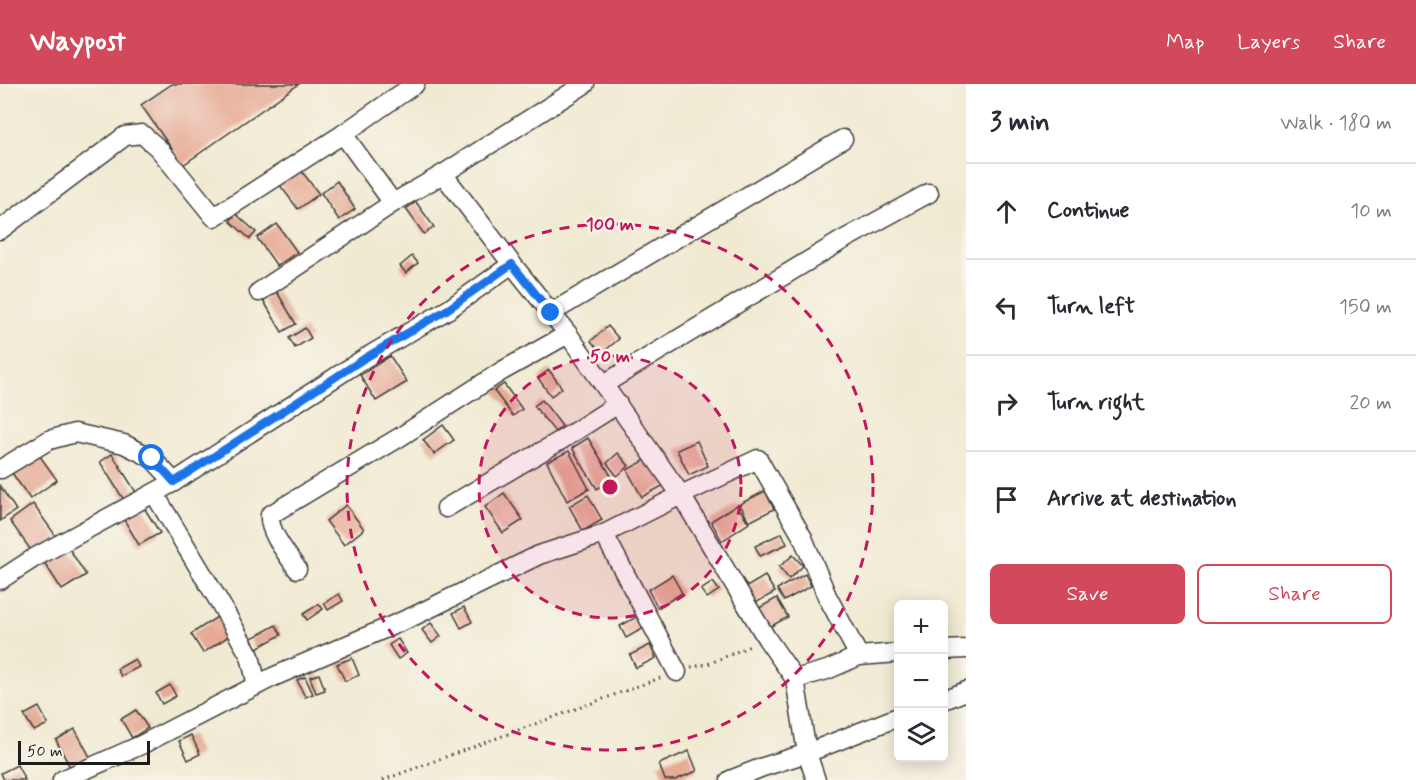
<!DOCTYPE html>
<meta charset="utf-8">
<style>
body{margin:0;font-family:Mynerve,sans-serif;background:#f7f7f7;color:#2b2b33}
.controls{position:absolute;right:18px;bottom:18px;display:grid;overflow:hidden;border-radius:9px;box-shadow:0 3px 15px #0003}
.controls button{width:54px;height:54px;display:grid;place-items:center;padding:0;border:0;border-bottom:2px solid #e1e1e2;background:#fff;color:#2b2b33;font:30px sans-serif}
.scale{position:absolute;left:18px;bottom:15px;width:132px;box-sizing:border-box;padding-left:6px;border:3px solid #1c1c1c;border-top:0;font-size:16px;line-height:21px;white-space:nowrap;color:#1c1c1c;-webkit-text-stroke:4px #f7f3e8;paint-order:stroke}
.stop{position:absolute;width:18px;height:18px;margin:-14px;border:4px solid #1a73e8;border-radius:50%;background:#fff}
.stop.end{background:#1a73e8;border-color:#fff;box-shadow:0 2px 6px #0008}
.list{margin:0;padding:0;list-style:none}
h2{display:flex;justify-content:space-between;align-items:center;height:78px;margin:0;padding:0 24px;font-size:26px}
h2 small{font-size:20px;font-weight:400;color:#7c7c81}
.list li{display:grid;grid-template-columns:39px 1fr auto;gap:18px;align-items:center;box-sizing:border-box;height:96px;padding:0 24px;border-top:2px solid #e1e1e2}
.list b{display:block;font-size:22px;white-space:nowrap}
.list em{font-size:20px;font-style:normal;color:#7c7c81}
.actions{display:flex;gap:12px;padding:18px 24px}
.actions a{flex:1;padding:14px 0;border:2px solid #d1495b;border-radius:9px;text-align:center;font-size:21px;color:#d1495b}
.actions .main{background:#d1495b;color:#fff}
.icon{flex:none;width:33px;height:33px;fill:none;stroke:currentColor;stroke-width:2;stroke-linecap:round;stroke-linejoin:round}
.map{position:relative;flex:none;width:966px;height:696px;overflow:hidden}
header{display:flex;align-items:center;gap:36px;box-sizing:border-box;height:84px;padding:0 30px;background:#d1495b;color:#fff}
header strong{font-size:28px}
nav{display:flex;gap:33px;margin-inline-start:auto;font-size:21px}
main{display:flex}
aside{flex:1;background:#fff}
.map>svg:first-child{display:block}
.building{fill:#e6aa95}
.lines{fill:none;stroke-linecap:round;stroke-linejoin:round}
.minor-casing{stroke:#3c3b37;stroke-width:21}
.path{stroke:#3c3b37;stroke-width:3;stroke-dasharray:1.5 4.5;stroke-linecap:butt}
.minor{stroke:#fff;stroke-width:18}
.route{stroke:#1a73e8;stroke-width:8}
.ring{fill:none;stroke:#c2185b;stroke-width:3;stroke-dasharray:10 8}
.centre{fill:#c2185b;stroke:#f7f3e8;stroke-width:3}
.ring-label{font-size:18px;text-anchor:middle;font-weight:bold;fill:#c2185b;stroke:#f7f3e8;stroke-width:5;stroke-linejoin:round;paint-order:stroke}
</style>
<header>
<strong>Waypost</strong>
<nav><a>Map</a><a>Layers</a><a>Share</a></nav>
</header>
<main>
<div class="map">
<svg width="966" height="696" viewBox="0 0 966 696">
<rect width="100%" height="100%" fill="#f7f3e8"/>
<filter id="ink" filterUnits="userSpaceOnUse"><feTurbulence type="fractalNoise" baseFrequency=".0167" numOctaves="2"/><feDisplacementMap in="SourceGraphic" scale="12" xChannelSelector="R" yChannelSelector="G"/><feConvolveMatrix kernelMatrix="1 2 1 2 8 2 1 2 1" color-interpolation-filters="sRGB"/></filter>
<filter id="wash" filterUnits="userSpaceOnUse"><feTurbulence type="fractalNoise" baseFrequency=".008" numOctaves="4" result="noise"/><feDisplacementMap in="SourceGraphic" scale="24" xChannelSelector="R" yChannelSelector="G"/><feGaussianBlur stdDeviation="1.35" result="paint"/><feColorMatrix in="noise" values="0 0 0 0 0 0 0 0 0 0 0 0 0 0 0 0 0 1.4 0 .05"/><feComposite in="paint" operator="in"/></filter>
<g filter="url(#wash)">
<rect width="100%" height="100%" fill="#f1ead3"/>
<g id="blocks">
<g class="building">
<polygon points="172,0 299,0 183,81 141,21"/>
<polygon points="300,85 319,110 298,125 279,100"/>
<polygon points="337,97 355,125 339,136 321,109"/>
<polygon points="416,118 434,143 424,150 406,125"/>
<polygon points="236,130 256,148 250,155 230,137"/>
<polygon points="277,140 297,168 277,182 257,154"/>
<polygon points="412,172 418,179 406,189 400,182"/>
<polygon points="277,208 296,240 282,248 263,216"/>
<polygon points="608,242 619,255 602,269 591,257"/>
<polygon points="305,244 311,254 295,264 289,254"/>
<polygon points="390,272 407,298 376,317 360,291"/>
<polygon points="549,286 562,304 551,312 538,294"/>
<polygon points="504,300 522,325 513,332 494,307"/>
<polygon points="542,316 562,342 555,348 534,322"/>
<polygon points="443,341 454,356 434,370 423,356"/>
<polygon points="588,354 613,395 597,405 572,364"/>
<polygon points="697,357 708,382 689,391 677,366"/>
<polygon points="569,367 589,405 567,417 547,378"/>
<polygon points="37,368 57,396 30,415 10,386"/>
<polygon points="618,369 629,382 617,392 607,379"/>
<polygon points="112,370 139,413 127,421 100,378"/>
<polygon points="653,372 668,399 642,413 627,386"/>
<polygon points="0,402 16,426 0,437"/>
<polygon points="765,407 774,425 749,438 740,420"/>
<polygon points="504,409 523,436 503,449 485,423"/>
<polygon points="588,411 602,436 583,447 569,422"/>
<polygon points="33,420 58,455 35,472 10,437"/>
<polygon points="346,421 364,445 344,461 326,437"/>
<polygon points="737,421 749,439 722,457 711,437"/>
<polygon points="143,422 160,449 139,461 123,434"/>
<polygon points="782,449 787,460 760,472 755,462"/>
<polygon points="68,463 86,491 62,506 44,478"/>
<polygon points="793,471 803,482 789,495 779,483"/>
<polygon points="805,490 811,502 784,517 777,505"/>
<polygon points="672,491 682,509 658,524 648,506"/>
<polygon points="765,492 775,508 752,521 743,505"/>
<polygon points="713,498 719,506 707,514 701,506"/>
<polygon points="339,510 343,517 328,526 324,519"/>
<polygon points="777,514 788,533 764,546 754,527"/>
<polygon points="319,520 323,525 307,536 303,530"/>
<polygon points="464,523 472,538 461,544 453,529"/>
<polygon points="220,531 232,550 203,569 191,550"/>
<polygon points="638,532 644,544 626,554 620,542"/>
<polygon points="431,539 441,552 432,559 422,546"/>
<polygon points="276,541 281,551 255,565 250,555"/>
<polygon points="398,555 407,569 398,575 389,561"/>
<polygon points="650,561 656,574 636,584 630,571"/>
<polygon points="352,574 359,591 345,597 337,580"/>
<polygon points="135,575 139,583 121,592 117,585"/>
<polygon points="319,590 325,606 316,609 310,593"/>
<polygon points="305,593 313,610 305,613 297,596"/>
<polygon points="170,601 176,612 162,620 156,609"/>
<polygon points="39,623 48,640 34,647 24,631"/>
<polygon points="136,626 148,644 132,654 121,635"/>
<polygon points="75,645 90,673 70,683 56,656"/>
<polygon points="191,651 200,670 188,676 179,657"/>
<polygon points="689,667 697,687 675,696 665,696 659,680"/>
<polygon points="17,681 25,696 4,696 1,689"/>
</g>
</g>
</g>
<g filter="url(#ink)">
<use href="#blocks" fill-opacity="0" stroke="#3c3b37" stroke-width="1.5"/>
<g class="lines">
<defs>
<g id="minor">
<polyline points="343,50 393,119"/>
<polyline points="443,90 512,180 568,250 615,317 681,411 767,555 795,595 827,586 859,572 898,569"/>
<polyline points="0,146 125,52 142,50 159,65 214,133 343,50 415,0"/>
<polyline points="259,208 393,119 443,90 585,0"/>
<polyline points="551,229 843,55"/>
<polyline points="604,300 841,157 929,109"/>
<polyline points="1,385 49,356 75,349 124,360 152,374 174,398"/>
<polyline points="154,409 220,519 250,572 257,601"/>
<polyline points="446,424 563,355 618,320"/>
<polyline points="604,450 677,588"/>
<path d="M297,485C288,471 268,448 270,431L400,353L502,287L568,250"/>
<polyline points="0,496 34,474 174,398 365,274 449,225 512,180"/>
<polyline points="944,566 966,565"/>
<polyline points="944,616 966,607"/>
<polyline points="62,696 141,661 273,593 414,532 539,471 604,450 681,411 758,375 803,454 827,512 859,572"/>
<polyline points="730,696 763,683 807,669 795,595"/>
<polyline points="816,696 807,669 898,633"/>
</g>
</defs>
<use href="#minor" class="minor-casing"/>
<g class="path">
<polyline points="691,583 708,580 750,562"/>
<polyline points="383,696 660,594"/>
</g>
<use href="#minor" class="minor"/>
</g>
</g>
<g class="lines" filter="url(#ink)">
<polyline class="route" points="152,374 174,398 365,274 448,225 512,180 551,229"/>
</g>
<circle cx="610" cy="403" r="131" fill="#c2185b" fill-opacity=".12"/>
<g class="ring">
<circle cx="610" cy="403" r="131"/>
<circle cx="610" cy="403" r="263"/>
</g>
<circle cx="610" cy="403" r="9" class="centre"/>
<g class="ring-label">
<text x="610" y="146">100 m</text>
<text x="610" y="278">50 m</text>
</g>
</svg>
<div class="controls">
<button>+</button>
<button>−</button>
<button><svg class="icon" aria-label="layers" viewBox="0 0 24 24"><path d="M12 4l9 5-9 5-9-5zM3 14l9 5 9-5"/></svg></button>
</div>
<div class="scale">50 m</div>
<div class="stop" style="left:152px;top:374px"></div>
<div class="stop end" style="left:551px;top:229px"></div>
</div>
<aside>
<h2>3 min<small>Walk · 180 m</small></h2>
<ul class="list">
<li><svg class="icon" aria-label="ahead" viewBox="0 0 24 24"><path d="M12 20V5M6 11l6-6 6 6"/></svg><div><b>Continue</b></div><em>10 m</em></li>
<li><svg class="icon" aria-label="left" viewBox="0 0 24 24"><path d="M17 20v-9H6M10 6l-5 5 5 5"/></svg><div><b>Turn left</b></div><em>150 m</em></li>
<li><svg class="icon" aria-label="right" viewBox="0 0 24 24"><path d="M7 20v-9h11M14 6l5 5-5 5"/></svg><div><b>Turn right</b></div><em>20 m</em></li>
<li><svg class="icon" aria-label="arrive" viewBox="0 0 24 24"><path d="M6 21V4h12l-3 4 3 4H6"/></svg><div><b>Arrive at destination</b></div></li>
</ul>
<div class="actions"><a class="main">Save</a><a>Share</a></div>
</aside>
</main>
